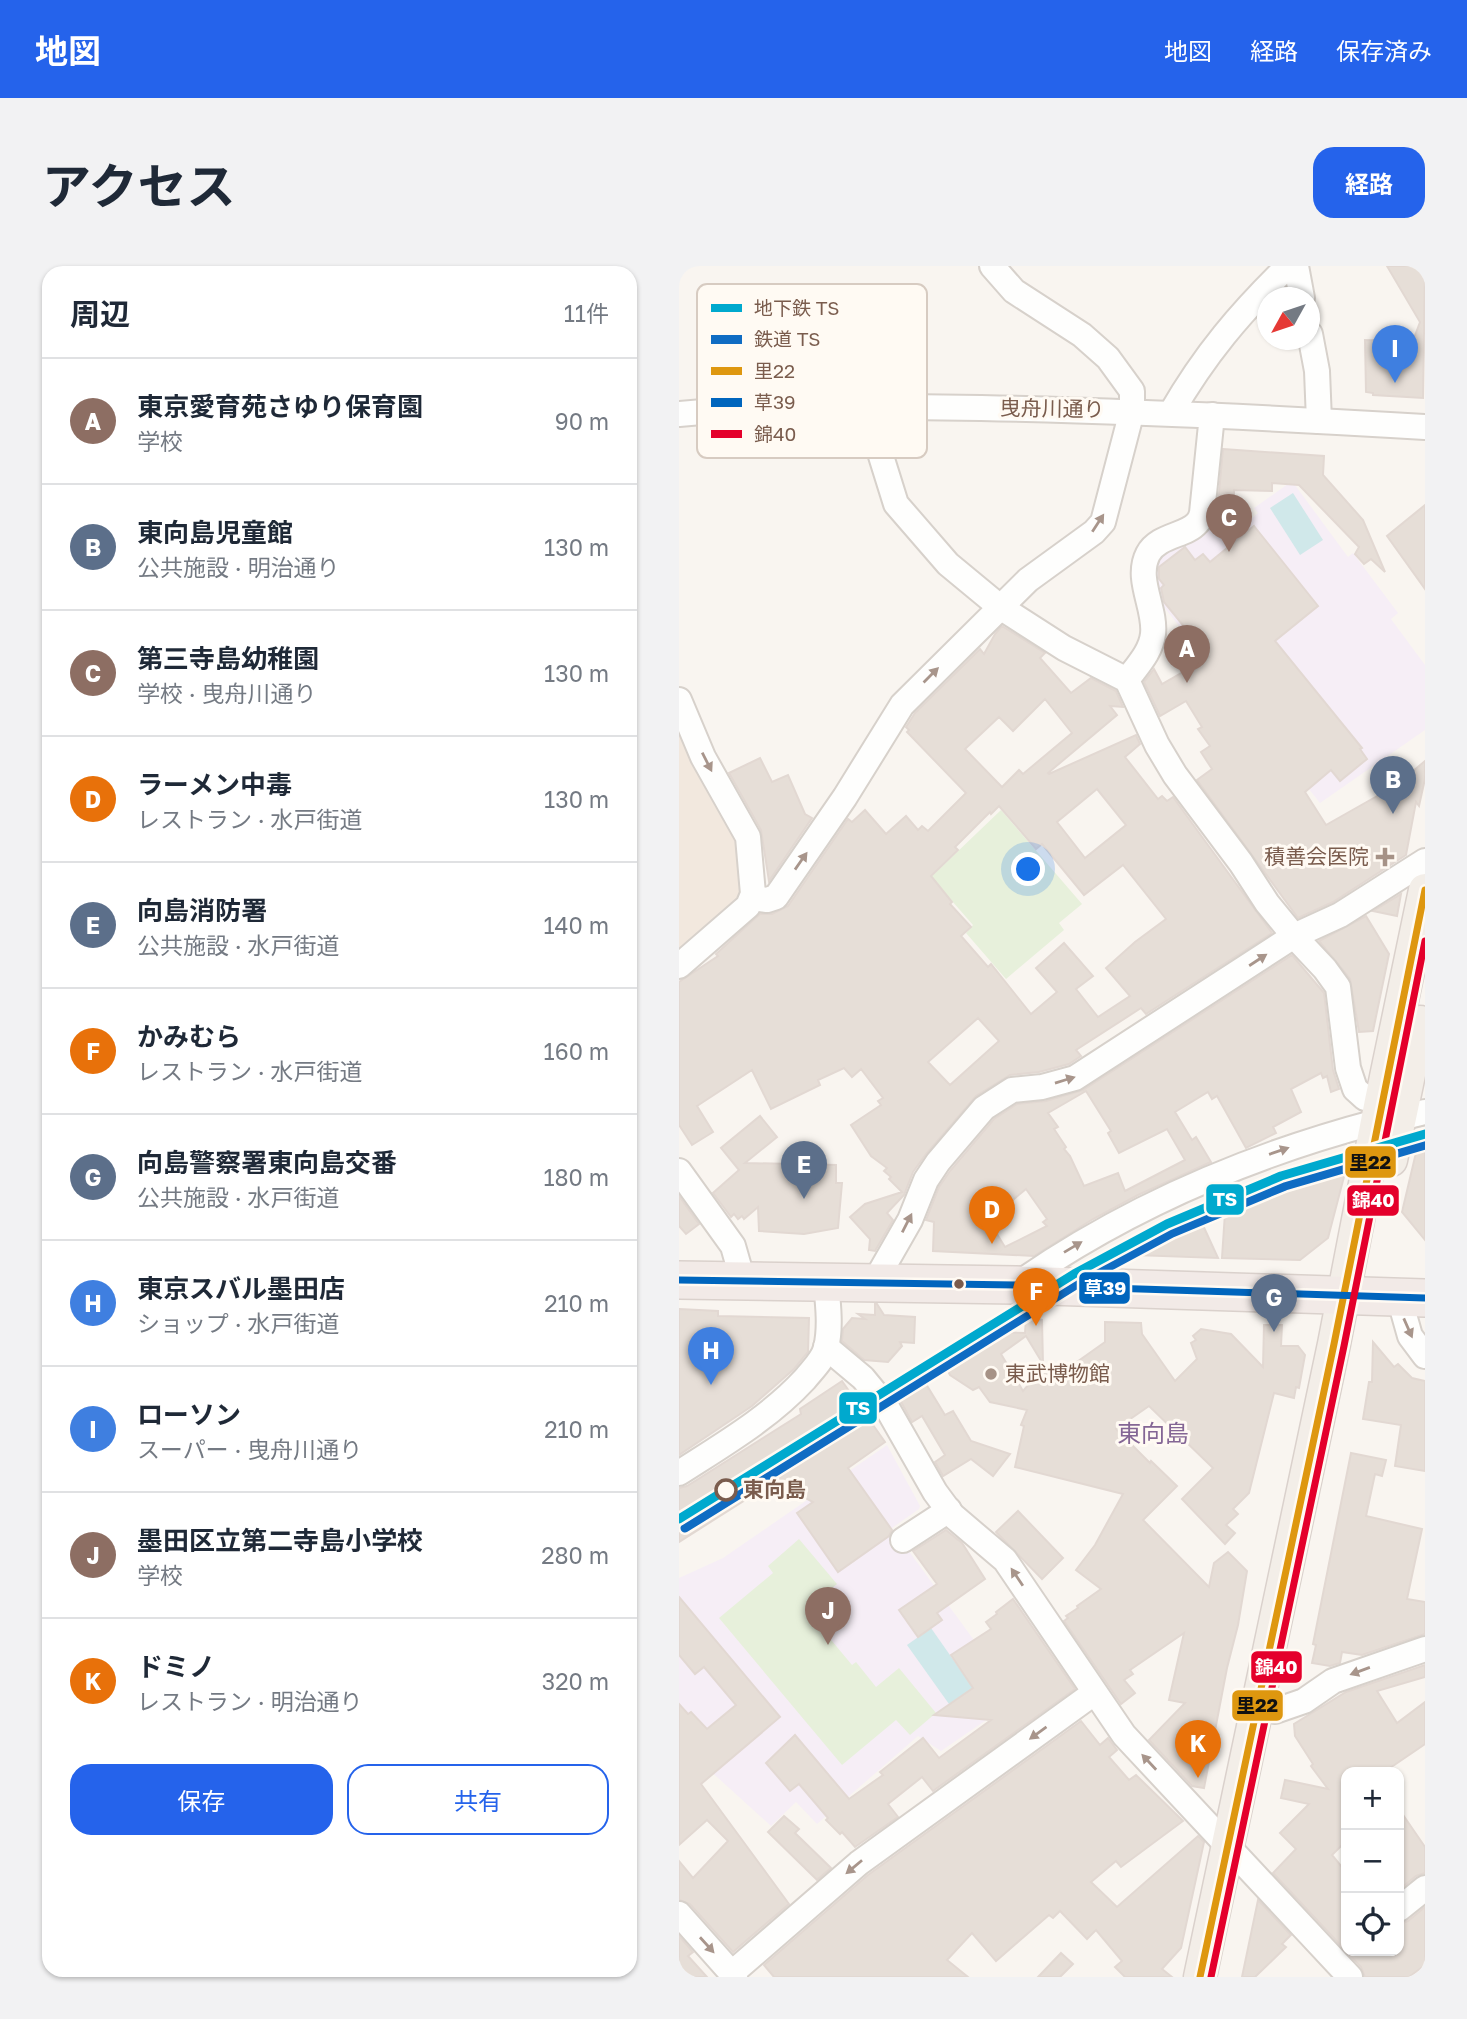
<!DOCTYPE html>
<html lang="ja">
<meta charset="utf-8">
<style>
body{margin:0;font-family:"Golos Text","Noto Sans JP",sans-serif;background:#f2f2f3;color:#1f2937}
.controls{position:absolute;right:21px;bottom:21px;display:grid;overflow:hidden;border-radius:14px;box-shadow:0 2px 5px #0004}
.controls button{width:63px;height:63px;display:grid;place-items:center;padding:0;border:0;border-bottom:2px solid #e0e1e3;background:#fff;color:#1f2937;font:35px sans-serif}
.compass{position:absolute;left:578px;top:21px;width:63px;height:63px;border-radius:50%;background:#fff;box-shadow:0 2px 5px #0004;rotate:230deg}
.you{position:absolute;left:350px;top:604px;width:24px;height:24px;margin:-18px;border:5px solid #fff;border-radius:50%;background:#1a73e8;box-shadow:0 0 0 10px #1a73e833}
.badge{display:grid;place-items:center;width:46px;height:46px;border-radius:50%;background:#2563eb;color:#fff;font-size:23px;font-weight:700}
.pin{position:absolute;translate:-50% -58px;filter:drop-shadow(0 2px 4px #0008)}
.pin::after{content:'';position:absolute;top:37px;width:24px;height:21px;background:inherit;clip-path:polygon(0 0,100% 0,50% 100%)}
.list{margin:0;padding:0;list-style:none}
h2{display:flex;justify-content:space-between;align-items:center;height:91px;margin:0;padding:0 28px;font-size:30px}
h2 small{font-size:23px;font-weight:400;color:#747a83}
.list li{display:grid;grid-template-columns:46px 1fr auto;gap:21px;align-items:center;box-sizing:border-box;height:126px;padding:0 28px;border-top:2px solid #e0e1e3}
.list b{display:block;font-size:26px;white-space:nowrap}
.list p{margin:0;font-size:23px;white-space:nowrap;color:#747a83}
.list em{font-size:23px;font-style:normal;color:#747a83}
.actions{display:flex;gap:14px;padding:21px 28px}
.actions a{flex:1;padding:16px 0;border:2px solid #2563eb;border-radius:21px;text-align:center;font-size:24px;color:#2563eb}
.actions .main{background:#2563eb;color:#fff}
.icon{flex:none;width:38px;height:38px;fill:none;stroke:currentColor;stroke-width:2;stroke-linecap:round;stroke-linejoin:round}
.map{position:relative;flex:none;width:746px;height:1711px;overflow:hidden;border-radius:21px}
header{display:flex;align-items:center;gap:42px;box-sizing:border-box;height:98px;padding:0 35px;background:#2563eb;color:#fff}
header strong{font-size:33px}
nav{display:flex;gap:38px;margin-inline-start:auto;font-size:24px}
.intro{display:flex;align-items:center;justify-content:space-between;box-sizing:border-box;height:168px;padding:0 42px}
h1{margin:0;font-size:49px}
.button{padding:18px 32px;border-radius:21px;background:#2563eb;color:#fff;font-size:24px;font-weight:700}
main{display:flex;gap:42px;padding:0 42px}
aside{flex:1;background:#fff;border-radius:21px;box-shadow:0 2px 5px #0004}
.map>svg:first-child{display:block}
.residential{fill:#f2e8de}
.education{fill:#f6eef6}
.green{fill:#e7f0db}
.water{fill:#d0e8ea}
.building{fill:#e6ded7;stroke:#e2d8d2;stroke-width:2;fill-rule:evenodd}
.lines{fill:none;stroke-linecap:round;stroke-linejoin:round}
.minor-casing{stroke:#d7d1cb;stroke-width:28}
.major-casing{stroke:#dad1cc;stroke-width:35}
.highway-casing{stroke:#dad1cc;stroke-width:40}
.minor{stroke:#fefefd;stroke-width:24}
.major{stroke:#f3eee8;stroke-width:32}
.highway{stroke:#f2eae7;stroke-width:37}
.bus-1-casing{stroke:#fffaf3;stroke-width:12}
.bus-2-casing{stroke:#fffaf3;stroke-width:12}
.bus-3-casing{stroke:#fffaf3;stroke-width:12}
.bus-1{stroke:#de970f;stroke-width:7}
.bus-2{stroke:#0065bd;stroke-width:7}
.bus-3{stroke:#e4002b;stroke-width:7}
.rail-1-casing{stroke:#fffaf3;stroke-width:14}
.rail-1{stroke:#0f6cc3;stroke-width:9}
.metro-1-casing{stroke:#fffaf3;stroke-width:14}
.metro-1{stroke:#00a9ce;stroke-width:9}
.oneway{fill:#a8958b}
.poi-dot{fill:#a69286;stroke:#fffaf3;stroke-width:2.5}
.bus-dot{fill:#7a5c4d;stroke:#fffaf3;stroke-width:2.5}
.stop-dot{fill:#fffaf3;stroke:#7a5c4d;stroke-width:3.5}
.labels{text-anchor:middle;stroke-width:6;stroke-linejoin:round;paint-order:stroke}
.street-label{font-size:21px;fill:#7a5c4d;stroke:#fffaf3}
.poi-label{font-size:21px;fill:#7a5c4d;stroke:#fffaf3;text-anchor:end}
.stop-label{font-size:21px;font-weight:bold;fill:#7a5c4d;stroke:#fffaf3;text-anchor:start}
.quarter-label{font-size:24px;fill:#846695;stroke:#fffaf3}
.key{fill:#fffaf3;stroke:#d7cbc1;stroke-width:2}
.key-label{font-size:19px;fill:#7a5c4d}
.line-badge{stroke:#fffaf3;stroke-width:2.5}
.badge-label{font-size:19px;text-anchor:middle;font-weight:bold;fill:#fff}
.pale-badge-label{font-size:19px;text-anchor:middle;font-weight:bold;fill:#111}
</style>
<header>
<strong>地図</strong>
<nav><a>地図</a><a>経路</a><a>保存済み</a></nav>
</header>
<div class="intro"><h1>アクセス</h1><a class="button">経路</a></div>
<main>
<aside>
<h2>周辺<small>11件</small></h2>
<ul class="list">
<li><span class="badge" style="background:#8d6e63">A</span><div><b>東京愛育苑さゆり保育園</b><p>学校</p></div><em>90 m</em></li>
<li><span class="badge" style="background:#5c6f8a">B</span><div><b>東向島児童館</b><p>公共施設 · 明治通り</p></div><em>130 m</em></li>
<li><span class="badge" style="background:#8d6e63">C</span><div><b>第三寺島幼稚園</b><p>学校 · 曳舟川通り</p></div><em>130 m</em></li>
<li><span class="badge" style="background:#e8710a">D</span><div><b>ラーメン中毒</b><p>レストラン · 水戸街道</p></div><em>130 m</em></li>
<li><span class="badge" style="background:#5c6f8a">E</span><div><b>向島消防署</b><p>公共施設 · 水戸街道</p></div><em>140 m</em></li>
<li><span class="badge" style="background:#e8710a">F</span><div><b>かみむら</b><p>レストラン · 水戸街道</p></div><em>160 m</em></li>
<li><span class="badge" style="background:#5c6f8a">G</span><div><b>向島警察署東向島交番</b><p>公共施設 · 水戸街道</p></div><em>180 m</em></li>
<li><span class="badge" style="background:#3f7fe0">H</span><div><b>東京スバル墨田店</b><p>ショップ · 水戸街道</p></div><em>210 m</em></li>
<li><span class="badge" style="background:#3f7fe0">I</span><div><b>ローソン</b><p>スーパー · 曳舟川通り</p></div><em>210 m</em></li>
<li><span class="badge" style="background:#8d6e63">J</span><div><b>墨田区立第二寺島小学校</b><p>学校</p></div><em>280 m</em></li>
<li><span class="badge" style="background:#e8710a">K</span><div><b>ドミノ</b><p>レストラン · 明治通り</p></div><em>320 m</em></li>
</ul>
<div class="actions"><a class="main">保存</a><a>共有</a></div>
</aside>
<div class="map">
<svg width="746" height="1711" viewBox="0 0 746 1711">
<rect width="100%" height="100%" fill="#f9f5f0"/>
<polygon class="residential" points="0,445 62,576 69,628 0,690"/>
<g class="education">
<polygon points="613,215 669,291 674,287 719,347 712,353 746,399 746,464 641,537 473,326 471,301 484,280 528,261 568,257 579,247 575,242"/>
<polygon points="208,1179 241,1240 240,1243 213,1262 338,1433 262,1485 239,1470 138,1558 117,1536 92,1560 27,1501 0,1471 0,1312 44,1292"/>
</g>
<g class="green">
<polygon points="322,544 403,638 380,657 385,664 327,713 287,667 294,659 252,611"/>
<polygon points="120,1273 158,1318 131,1340 152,1365 148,1369 173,1399 177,1396 197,1421 220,1402 257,1447 231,1469 217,1454 163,1499 40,1352 94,1307 89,1300"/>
</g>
<g class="water">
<polygon points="614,227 644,274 621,289 591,242"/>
<polygon points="252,1362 294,1422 270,1438 228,1379"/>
</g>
<g class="building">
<polygon points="708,0 746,0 744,132 694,129 694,127 687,126 686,74 716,75 728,91 741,56"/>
<polygon points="544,183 645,190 644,209 684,254 706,306 692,293 685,298 676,288 680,281 620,219 593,217 593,225 555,224 555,228 548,227 550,230 549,250 538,249"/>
<polygon points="746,239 746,323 708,270"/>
<polygon points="575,260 639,340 596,375 683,482 681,483 688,493 661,515 652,504 626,526 647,559 723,516 720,511 727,511 746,495 746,513 740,540 737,536 727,589 654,636 619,652 518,514 533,503 522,486 531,480 519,463 523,461 507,435 481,450 465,416 475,403 483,418 530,391 485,336 482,322 485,319 480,313 480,301 506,281 516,294 524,288 531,296"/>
<path d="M323,360L366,387L361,392L392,427L412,412L437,425L444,441L431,440L438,449L369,507L370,508L457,469L461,478L446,491L479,533L483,530L488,535L494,531L593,667L467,748L462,742L397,784L402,790L390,798L360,806L331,809L297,830L247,888L234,906L225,929L208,947L214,954L196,985L190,984L191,973L171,951L186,938L223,926L210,913L212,911L205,905L208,902L192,890L172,859L202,839L199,835L204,832L182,803L173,811L165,802L139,814L141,819L92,843L73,804L18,840L34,866L13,879L0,859V716L39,690L37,688L81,648H93L109,640L169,553L173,556L186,544L207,568L227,550L239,564L243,560L249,565L287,527L228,466L230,464L227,461L236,447L301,383L305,388L316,368ZM366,433L393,467L344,508L340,504L323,521L286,483L320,451L334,465ZM418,523L447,559L406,592L378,556ZM320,540L357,583L363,578L405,629L444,599L487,653L456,676L427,702L451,730L419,751L397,723L414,710L385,677L357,702L378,726L352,748L312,698L309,701L282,670L292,661L271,638L273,636L252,610L279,584L276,581L311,546L312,548ZM299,752L320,775L271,819L249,796Z"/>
<polygon points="81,492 93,516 109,509 126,548 133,552 90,615 82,564 50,507"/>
<polygon points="722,628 718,650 694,645"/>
<polygon points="687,650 710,688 694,765 680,766 671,713 640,675"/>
<path d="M613,689L645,727L654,804L660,823L652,826L648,810L644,812L642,807L612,823L622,846L594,861L597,867L567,882L538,830L533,833L529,826L496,846L513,874L517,871L532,896L459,929L414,953L355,990L254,985L255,956L247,954L260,921L271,905L315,853L338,838L367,835L404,824ZM407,825L432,865L429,867L440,887L488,863L506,894L446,925L439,907L405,920L391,890L385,883L387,881L375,863L379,861L369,847ZM347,923L368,953L364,956L368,960L326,981L308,952L328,934L330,937Z"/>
<polygon points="81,850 98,871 66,897 157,899 157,917 163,917 159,962 125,968 80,965 79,941 65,953 63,950 59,953 55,948 52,951 34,927 60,904 42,882"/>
<polygon points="740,874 746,874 746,974 723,946"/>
<polygon points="652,901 667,903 649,972 621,994 543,992 546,947 577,935 577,929"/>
<polygon points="0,930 20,958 7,968 0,960"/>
<polygon points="522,955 539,992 452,989 498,965"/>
<polygon points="196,1038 198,1038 205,1049 236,1051 235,1077 221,1076 223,1080 209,1096 185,1094 163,1075 164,1063 173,1052 186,1053 179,1048 196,1049"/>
<polygon points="0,1043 39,1045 39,1050 130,1052 129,1086 115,1103 73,1140 0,1189"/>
<polygon points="347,1052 363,1054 364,1098 347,1070 322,1088 344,1125 366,1100 378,1110 426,1076 426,1056 462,1057 463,1068 496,1115 518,1093 512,1077 517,1074 514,1070 522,1063 552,1068 584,1101 585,1059 603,1059 602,1080 619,1080 626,1089 620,1122 617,1121 615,1132 595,1127 570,1227 554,1243 559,1248 547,1259 556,1267 546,1278 503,1233 534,1202 470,1140 437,1163 471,1197 472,1195 498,1220 464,1254 530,1321 535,1297 549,1286 568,1305 559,1359 548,1402 525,1522 513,1520 470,1474 506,1437 490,1434 505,1367 451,1404 454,1408 445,1414 456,1427 442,1438 385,1355 389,1352 387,1350 399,1342 398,1340 422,1323 397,1304 416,1279 444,1228 336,1201 345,1160 342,1159 348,1144 311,1136 300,1121 294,1124 271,1109 266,1099 315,1066 346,1067"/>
<polygon points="694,1076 715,1101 719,1098 733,1112 746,1115 746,1205 716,1200 722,1159 684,1153 690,1116 693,1116"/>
<polygon points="163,1115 206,1176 169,1202 213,1264 210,1270 159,1306 118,1247 134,1236 96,1215 0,1276 0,1222 8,1220 122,1148 121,1143"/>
<polygon points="247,1118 266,1149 274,1145 292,1175 331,1188 314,1210 292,1193 264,1210 256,1196 266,1189 243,1150 233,1156 221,1134"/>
<polygon points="672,1187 707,1194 703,1210 696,1208 687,1250 743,1263 728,1333 746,1336 746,1368 683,1389 663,1386 661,1397 651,1400 633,1397 637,1379 634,1378"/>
<polygon points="339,1245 384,1292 363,1313 317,1266"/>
<polygon points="267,1264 283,1277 306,1313 258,1347 263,1354 239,1371 220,1344 258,1318 234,1285"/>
<polygon points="0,1331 101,1451 22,1518 110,1638 54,1686 11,1638 0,1634 0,1595 14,1612 49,1575 28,1554 0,1579 0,1438 9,1448 12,1446 28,1463 57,1439 25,1401 16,1408 0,1389"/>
<polygon points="334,1333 396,1423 254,1525 243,1511 209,1538 219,1551 176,1581 163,1566 161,1568 147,1554 149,1552 120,1518 111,1525 87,1497 116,1469 170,1533 204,1509 201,1506 244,1472 260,1492 312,1454 255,1449 294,1422 272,1389 312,1363 307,1356 318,1348 317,1346"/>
<polygon points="746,1399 746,1411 698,1425 718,1457 746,1436 746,1478 705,1506 667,1506 667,1575 653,1589 667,1606 667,1685 720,1685 720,1658 729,1655 746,1641 746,1699 730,1711 686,1711 682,1701 594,1607 617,1583 601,1567 630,1538 602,1532 606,1514 649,1523 632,1500 634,1498 616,1470 615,1458 667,1426"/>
<polygon points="402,1455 421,1479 429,1472 438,1484 430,1491 450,1514 457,1509 504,1555 442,1601 437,1595 412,1616 438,1641 519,1570 525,1576 502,1682 483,1703 493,1711 446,1711 436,1701 443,1695 417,1664 408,1673 381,1645 374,1652 370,1649 317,1695 293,1667 268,1694 289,1711 95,1711 85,1699 189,1609"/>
<polygon points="720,1543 746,1581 746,1607 737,1610 720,1624"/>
<polygon points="105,1550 120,1563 116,1567 152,1602 138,1614 89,1566"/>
<polygon points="579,1634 612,1669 603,1678 607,1681 576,1711 563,1711"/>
<polygon points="0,1670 14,1686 9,1690 28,1711 0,1711"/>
<polygon points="382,1687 394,1698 381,1711 359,1711"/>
</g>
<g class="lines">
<defs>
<g id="minor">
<polyline points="617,0 623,32"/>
<polyline points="631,68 638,105 640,155"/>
<polyline points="198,140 198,166 202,190 217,238 269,298 321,341 385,382 448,414 478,479 496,509 562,597 588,637 615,670 646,703 659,721 669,802 676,823 686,832 702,835"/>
<path d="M492,147C526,88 561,47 609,0"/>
<path d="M0,148C100,138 201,140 302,142C450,145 598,152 746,161"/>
<path d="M448,414C458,400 472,386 474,368C477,342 456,313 469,288C479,269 507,270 518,257C521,254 522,251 523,247L533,149"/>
<polyline points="0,434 24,491 69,571 74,628 69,640 0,700"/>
<polyline points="73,632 88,634 97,631 166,531 223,439 349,314 415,266 424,256 453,145 453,125 429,92 403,69 335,25 313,0"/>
<polyline points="721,852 746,846"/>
<polyline points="0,905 54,980 64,1015"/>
<polyline points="195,1017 231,954 247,914 259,896 305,842 333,824 363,821 396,812 615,670 661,649 746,595"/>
<path d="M337,1019C447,942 569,890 697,856"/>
<polyline points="720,1031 731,1070 746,1090"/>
<polyline points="147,1081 184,1112 207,1140 256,1226 273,1249 326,1294 445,1469 671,1711"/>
<path d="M0,1207C45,1178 90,1152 126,1113C134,1103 144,1094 147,1082C152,1062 149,1037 147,1017"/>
<polyline points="224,1274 270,1244"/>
<polyline points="596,1445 625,1435 654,1415 746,1383"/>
<polyline points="720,1643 746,1622"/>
<polyline points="0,1648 56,1711"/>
<polyline points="53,1707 180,1597 415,1427"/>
</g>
<g id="major">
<polyline points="712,894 741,756"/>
<polyline points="521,1711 655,1078 702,835 746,624"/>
</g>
<polyline id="highway" points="0,1014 337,1019 746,1032"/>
</defs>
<use href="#minor" class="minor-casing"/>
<use href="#major" class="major-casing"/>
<use href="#highway" class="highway-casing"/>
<use href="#minor" class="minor"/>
<use href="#major" class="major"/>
<use href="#highway" class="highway"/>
<defs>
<polyline id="bus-1" points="521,1711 655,1078 746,624"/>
<polyline id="bus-2" points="0,1014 337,1019 746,1032"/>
<polyline id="bus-3" points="532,1711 665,1080 746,675"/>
</defs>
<use href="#bus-1" class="bus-1-casing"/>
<use href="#bus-2" class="bus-2-casing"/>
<use href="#bus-3" class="bus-3-casing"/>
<use href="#bus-1" class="bus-1"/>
<use href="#bus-2" class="bus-2"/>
<use href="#bus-3" class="bus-3"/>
<defs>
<polyline id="rail-1" points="6,1262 400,1017 493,967 606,920 746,879"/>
</defs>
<use href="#rail-1" class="rail-1-casing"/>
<use href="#rail-1" class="rail-1"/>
<defs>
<polyline id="metro-1" points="0,1253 395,1008 488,958 602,910 746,868"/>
</defs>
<use href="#metro-1" class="metro-1-casing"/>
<use href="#metro-1" class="metro-1"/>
</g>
<defs><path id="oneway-solid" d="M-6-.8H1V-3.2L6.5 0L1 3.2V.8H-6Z" transform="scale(1.75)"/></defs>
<g class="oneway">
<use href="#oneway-solid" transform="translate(419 257) rotate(-57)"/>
<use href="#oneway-solid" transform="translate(252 409) rotate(-45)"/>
<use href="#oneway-solid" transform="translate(28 496) rotate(63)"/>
<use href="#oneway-solid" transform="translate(122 595) rotate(-55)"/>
<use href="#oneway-solid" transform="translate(579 694) rotate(-33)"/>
<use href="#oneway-solid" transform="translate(386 814) rotate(-17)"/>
<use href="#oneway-solid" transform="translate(600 885) rotate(-19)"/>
<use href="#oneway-solid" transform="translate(228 957) rotate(-63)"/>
<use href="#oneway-solid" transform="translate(394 981) rotate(-31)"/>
<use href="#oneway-solid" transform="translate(729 1062) rotate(66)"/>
<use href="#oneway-solid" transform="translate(338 1311) rotate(-124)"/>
<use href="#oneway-solid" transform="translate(681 1405) rotate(160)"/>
<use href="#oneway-solid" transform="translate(359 1467) rotate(144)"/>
<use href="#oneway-solid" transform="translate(470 1496) rotate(-133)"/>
<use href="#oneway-solid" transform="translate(175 1601) rotate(140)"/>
<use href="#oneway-solid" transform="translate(28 1679) rotate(48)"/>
</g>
<g class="poi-dot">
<path d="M702.5 580.5h7v7h7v7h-7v7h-7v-7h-7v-7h7z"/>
<circle cx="312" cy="1108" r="7"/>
</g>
<circle class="bus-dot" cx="280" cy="1018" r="6"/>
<circle class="stop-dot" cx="47" cy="1224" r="10"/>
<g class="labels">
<g class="street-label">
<text transform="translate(373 143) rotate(1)" y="7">曳舟川通り</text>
</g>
<g class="poi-label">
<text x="690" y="598">積善会医院</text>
<text x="326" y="1115" text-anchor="start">東武博物館</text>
</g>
<g class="stop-label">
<text x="64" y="1231">東向島</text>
</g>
<g class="quarter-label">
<text x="474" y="1176">東向島</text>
</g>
</g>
<rect x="18" y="18" width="230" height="174" rx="10" class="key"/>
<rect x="32" y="38" width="31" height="8" fill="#00a9ce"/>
<rect x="32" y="69" width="31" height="9" fill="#0f6cc3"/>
<rect x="32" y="101" width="31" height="8" fill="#de970f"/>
<rect x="32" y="132" width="31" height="9" fill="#0065bd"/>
<rect x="32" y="164" width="31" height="8" fill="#e4002b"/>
<g class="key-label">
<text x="75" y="49">地下鉄 TS</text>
<text x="75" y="80">鉄道 TS</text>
<text x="75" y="112">里22</text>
<text x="75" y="143">草39</text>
<text x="75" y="175">錦40</text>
</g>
<g class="line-badge">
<rect x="665" y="879" width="53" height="34" rx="7" fill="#de970f"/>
<rect x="526" y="917" width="40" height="33" rx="7" fill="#00a9ce"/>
<rect x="667" y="918" width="54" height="33" rx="7" fill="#e4002b"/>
<rect x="399" y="1005" width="53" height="34" rx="7" fill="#0065bd"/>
<rect x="159" y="1125" width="40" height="34" rx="7" fill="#00a9ce"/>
<rect x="571" y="1384" width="53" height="34" rx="7" fill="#e4002b"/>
<rect x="552" y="1423" width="53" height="33" rx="7" fill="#de970f"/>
</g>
<g class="badge-label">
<text x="546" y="940">TS</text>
<text x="694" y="941">錦40</text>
<text x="426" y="1029">草39</text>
<text x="179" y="1149">TS</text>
<text x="597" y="1408">錦40</text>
</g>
<g class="pale-badge-label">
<text x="691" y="903">里22</text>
<text x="578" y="1446">里22</text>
</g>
</svg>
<div class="controls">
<button>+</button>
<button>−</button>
<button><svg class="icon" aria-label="locate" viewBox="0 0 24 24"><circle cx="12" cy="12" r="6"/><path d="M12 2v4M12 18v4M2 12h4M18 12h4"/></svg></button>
</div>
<svg class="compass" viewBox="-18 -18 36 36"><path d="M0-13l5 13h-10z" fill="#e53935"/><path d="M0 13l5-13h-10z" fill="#747a83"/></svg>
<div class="you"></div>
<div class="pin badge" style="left:508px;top:417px;background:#8d6e63">A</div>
<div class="pin badge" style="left:714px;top:548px;background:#5c6f8a">B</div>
<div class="pin badge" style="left:550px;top:286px;background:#8d6e63">C</div>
<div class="pin badge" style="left:313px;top:978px;background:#e8710a">D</div>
<div class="pin badge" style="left:125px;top:933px;background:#5c6f8a">E</div>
<div class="pin badge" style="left:357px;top:1060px;background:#e8710a">F</div>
<div class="pin badge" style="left:595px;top:1066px;background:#5c6f8a">G</div>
<div class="pin badge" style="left:32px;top:1119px;background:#3f7fe0">H</div>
<div class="pin badge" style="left:716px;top:117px;background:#3f7fe0">I</div>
<div class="pin badge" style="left:149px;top:1379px;background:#8d6e63">J</div>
<div class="pin badge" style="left:519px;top:1512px;background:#e8710a">K</div>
</div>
</main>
